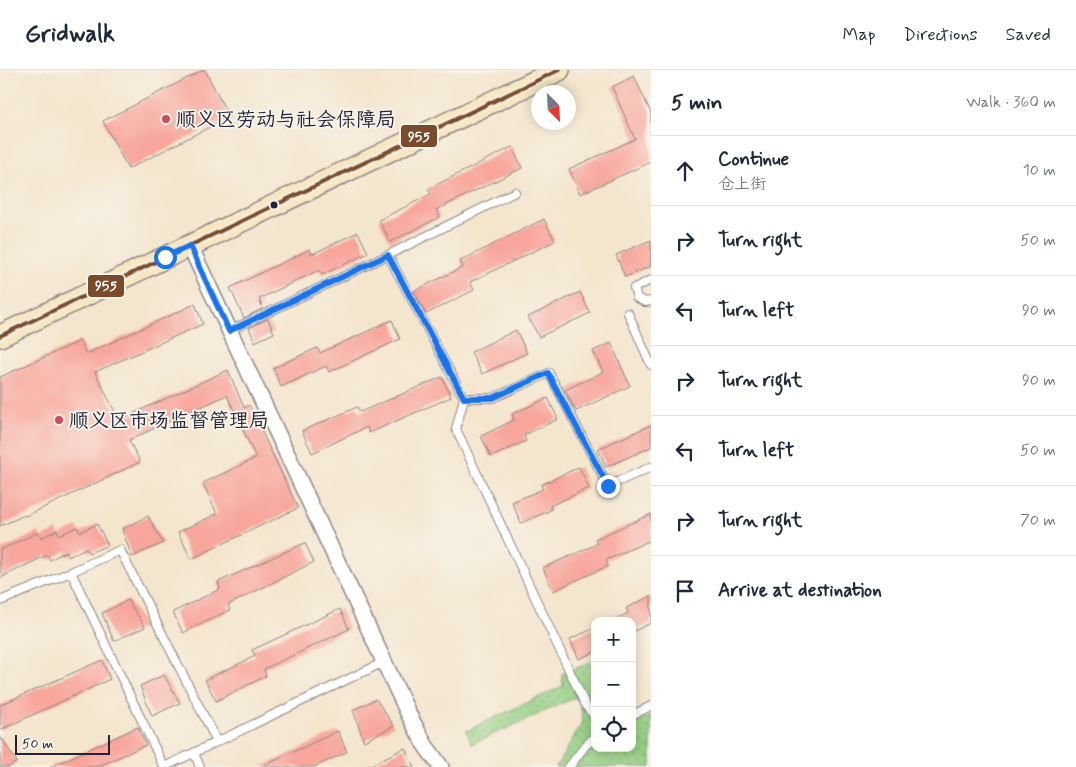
<!DOCTYPE html>
<meta charset="utf-8">
<style>
body{margin:0;font-family:Mynerve,"LXGW WenKai TC",sans-serif;background:#f2f2f3;color:#1f2937}
.controls{position:absolute;right:15px;bottom:15px;display:grid;overflow:hidden;border-radius:10px;box-shadow:0 2px 12px #0003}
.controls button{width:45px;height:45px;display:grid;place-items:center;padding:0;border:0;border-bottom:1px solid #e0e1e3;background:#fff;color:#1f2937;font:25px sans-serif}
.compass{position:absolute;left:531px;top:15px;width:45px;height:45px;border-radius:50%;background:#fff;box-shadow:0 2px 12px #0003;rotate:156deg}
.scale{position:absolute;left:15px;bottom:12px;width:95px;box-sizing:border-box;padding-left:5px;border:2px solid #22223b;border-top:0;font-size:14px;line-height:18px;white-space:nowrap;color:#22223b;-webkit-text-stroke:4px #f7f3e8;paint-order:stroke}
.stop{position:absolute;width:15px;height:15px;margin:-11px;border:4px solid #1a73e8;border-radius:50%;background:#fff}
.stop.end{background:#1a73e8;border-color:#fff;box-shadow:0 1px 5px #0008}
.list{margin:0;padding:0;list-style:none}
h2{display:flex;justify-content:space-between;align-items:center;height:65px;margin:0;padding:0 20px;font-size:21px}
h2 small{font-size:16px;font-weight:400;color:#747a83}
.list li{display:grid;grid-template-columns:32px 1fr auto;gap:15px;align-items:center;box-sizing:border-box;height:70px;padding:0 20px;border-top:1px solid #e0e1e3}
.list b{display:block;font-size:19px;white-space:nowrap}
.list p{margin:0;font-size:16px;white-space:nowrap;color:#747a83}
.list em{font-size:16px;font-style:normal;color:#747a83}
.icon{flex:none;width:28px;height:28px;fill:none;stroke:currentColor;stroke-width:2;stroke-linecap:round;stroke-linejoin:round}
.map{position:relative;flex:none;width:651px;height:697px;overflow:hidden}
header{display:flex;align-items:center;gap:30px;box-sizing:border-box;height:70px;padding:0 25px;background:#fff;border-bottom:1px solid #e0e1e3}
header strong{font-size:24px}
nav{display:flex;gap:28px;margin-inline-start:auto;font-size:18px}
main{display:flex}
aside{flex:1;background:#fff}
.map>svg:first-child{display:block}
.garden{fill:url(#garden-dots);stroke:#5c7960}
.building{fill:#f8a59b}
.lines{fill:none;stroke-linecap:round;stroke-linejoin:round}
.lane-casing{stroke:#8b8484;stroke-width:10}
.street-casing{stroke:#8b8484;stroke-width:18}
.secondary-casing{stroke:#8b8484;stroke-width:24}
.lane{stroke:#fff;stroke-width:8}
.street{stroke:#fff;stroke-width:15}
.secondary{stroke:#f7e8c3;stroke-width:21}
.bus-1-casing{stroke:#f7f3e8;stroke-width:8}
.bus-1{stroke:#7a4b2a;stroke-width:4}
.route{stroke:#1a73e8;stroke-width:6}
.poi-dot{fill:#d1495b;stroke:#f7f3e8;stroke-width:2}
.bus-dot{fill:#22223b;stroke:#f7f3e8;stroke-width:2}
.labels{text-anchor:middle;stroke-width:4;stroke-linejoin:round;paint-order:stroke}
.poi-label{font-size:20px;fill:#22223b;stroke:#f7f3e8;text-anchor:start}
.line-badge{stroke:#f7f3e8;stroke-width:2}
.badge-label{font-size:14px;text-anchor:middle;font-weight:bold;fill:#fff}
</style>
<header>
<strong>Gridwalk</strong>
<nav><a>Map</a><a>Directions</a><a>Saved</a></nav>
</header>
<main>
<div class="map">
<svg width="651" height="697" viewBox="0 0 651 697">
<defs>
<pattern id="garden-dots" width="8" height="8" patternUnits="userSpaceOnUse" patternTransform="scale(1.25)"><rect width="8" height="8" fill="#95d084"/><path d="M2 2h.1M6 6h.1" fill="none" stroke="#80b273" stroke-width="1.8" stroke-linecap="round"/></pattern>
</defs>
<rect width="100%" height="100%" fill="#f7f3e8"/>
<filter id="ink" filterUnits="userSpaceOnUse"><feTurbulence type="fractalNoise" baseFrequency=".02" numOctaves="2"/><feDisplacementMap in="SourceGraphic" scale="10" xChannelSelector="R" yChannelSelector="G"/><feConvolveMatrix kernelMatrix="1 2 1 2 8 2 1 2 1" color-interpolation-filters="sRGB"/></filter>
<filter id="wash" filterUnits="userSpaceOnUse"><feTurbulence type="fractalNoise" baseFrequency=".0096" numOctaves="4" result="noise"/><feDisplacementMap in="SourceGraphic" scale="20" xChannelSelector="R" yChannelSelector="G"/><feGaussianBlur stdDeviation="1.12" result="paint"/><feColorMatrix in="noise" values="0 0 0 0 0 0 0 0 0 0 0 0 0 0 0 0 0 1.4 0 .05"/><feComposite in="paint" operator="in"/></filter>
<g filter="url(#wash)">
<rect width="100%" height="100%" fill="#f4e5cd"/>
<polygon class="garden" points="591,592 595,601 595,678 632,678 632,654 651,646 651,697 556,697 583,652 579,626 472,674 466,661 563,616 562,604"/>
<g id="blocks">
<g class="building">
<polygon points="203,0 205,0 229,47 128,99 103,51"/>
<polygon points="634,6 651,43 651,92 580,124 569,99 635,69 612,17"/>
<polygon points="512,77 522,98 436,140 440,147 390,172 379,150 431,124 428,119"/>
<polygon points="544,149 555,171 470,212 474,220 426,244 414,221 463,197 460,191"/>
<polygon points="358,162 368,183 322,205 319,200 259,229 263,238 244,248 230,218 310,179 312,184"/>
<polygon points="651,170 651,196 625,207 616,185"/>
<polygon points="580,222 590,243 539,267 528,247"/>
<polygon points="195,234 203,254 95,302 119,350 228,300 244,338 249,335 298,438 191,489 178,462 217,444 203,413 256,388 227,325 129,370 140,392 26,446 25,445 0,456 0,307 80,271 86,284"/>
<polygon points="268,249 274,263 255,272 249,258"/>
<polygon points="392,250 400,269 329,302 326,296 281,317 273,298 317,278 320,283"/>
<polygon points="516,260 527,283 482,304 471,282"/>
<polygon points="611,273 630,316 576,341 565,320 603,302 593,281"/>
<polygon points="442,307 451,327 369,363 367,357 312,383 302,361 357,337 360,342"/>
<polygon points="548,328 558,349 524,365 526,371 491,387 481,366 514,350 512,344"/>
<polygon points="651,355 651,377 606,397 598,379"/>
<polygon points="579,397 589,418 550,436 551,440 521,453 512,432 543,419 541,415"/>
<polygon points="651,444 651,470 606,490 608,496 553,521 543,498 597,474 595,469"/>
<polygon points="148,446 163,473 132,487 122,459"/>
<polygon points="97,454 108,475 89,483 86,478 68,487 66,481 50,490 47,485 0,508 0,480 39,462 41,468 57,460 59,465 77,457 80,462"/>
<polygon points="305,473 314,492 228,535 230,540 183,563 173,542 220,519 218,512"/>
<polygon points="651,526 651,553 632,562 632,551 612,551 628,543 626,538"/>
<polygon points="128,530 145,557 114,571 102,543"/>
<polygon points="340,539 349,559 264,599 266,606 216,631 205,610 255,586 252,580"/>
<polygon points="595,558 595,582 579,589 570,569"/>
<polygon points="102,590 110,609 0,660 0,635"/>
<polygon points="164,605 180,633 152,646 140,616"/>
<polygon points="376,629 394,656 364,671 353,640"/>
<polygon points="138,657 146,675 97,697 50,697"/>
<polygon points="338,661 347,682 314,697 261,697"/>
<polygon points="0,666 17,692 9,697 0,697"/>
<polygon points="405,678 414,697 366,697"/>
</g>
</g>
</g>
<g filter="url(#ink)">
<use href="#blocks" fill-opacity="0" stroke="#8b8484" stroke-width="1"/>
<g class="lines">
<defs>
<g id="lane">
<polyline points="388,185 515,122"/>
<polyline points="651,210 634,218 637,228 645,232 651,231"/>
<polyline points="628,243 651,295"/>
<polyline points="229,261 388,185 464,328 456,359 586,636 595,647"/>
<polyline points="464,328 493,328 549,303 608,416 651,397"/>
<polyline points="71,502 164,697"/>
<polyline points="0,531 71,502 120,480 217,672"/>
<polyline points="632,645 651,636"/>
<polyline points="194,683 200,697"/>
<polyline points="164,697 384,592"/>
<polyline points="569,697 585,676 595,667"/>
</g>
<polyline id="street" points="190,176 408,643 425,675 441,697"/>
<polyline id="secondary" points="0,266 559,0"/>
</defs>
<use href="#lane" class="lane-casing"/>
<use href="#street" class="street-casing"/>
<use href="#secondary" class="secondary-casing"/>
<use href="#lane" class="lane"/>
<use href="#street" class="street"/>
<use href="#secondary" class="secondary"/>
<defs>
<polyline id="bus-1" points="0,266 559,0"/>
</defs>
<use href="#bus-1" class="bus-1-casing"/>
<use href="#bus-1" class="bus-1"/>
</g>
</g>
<g class="lines" filter="url(#ink)">
<polyline class="route" points="165,187 190,176 229,261 388,185 464,328 493,328 548,303 608,416"/>
</g>
<g class="poi-dot">
<circle cx="166" cy="49" r="5"/>
<circle cx="59" cy="350" r="5"/>
</g>
<circle class="bus-dot" cx="274" cy="135" r="4.5"/>
<g class="labels">
<g class="poi-label">
<text x="176" y="56">顺义区劳动与社会保障局</text>
<text x="69" y="357">顺义区市场监督管理局</text>
</g>
</g>
<g class="line-badge">
<rect x="400" y="54" width="38" height="24" rx="5" fill="#7a4b2a"/>
<rect x="87" y="204" width="38" height="24" rx="5" fill="#7a4b2a"/>
</g>
<g class="badge-label">
<text x="419" y="71">955</text>
<text x="106" y="220">955</text>
</g>
</svg>
<div class="controls">
<button>+</button>
<button>−</button>
<button><svg class="icon" aria-label="locate" viewBox="0 0 24 24"><circle cx="12" cy="12" r="6"/><path d="M12 2v4M12 18v4M2 12h4M18 12h4"/></svg></button>
</div>
<svg class="compass" viewBox="-18 -18 36 36"><path d="M0-13l5 13h-10z" fill="#e53935"/><path d="M0 13l5-13h-10z" fill="#747a83"/></svg>
<div class="scale">50 m</div>
<div class="stop" style="left:165px;top:187px"></div>
<div class="stop end" style="left:608px;top:416px"></div>
</div>
<aside>
<h2>5 min<small>Walk · 360 m</small></h2>
<ul class="list">
<li><svg class="icon" aria-label="ahead" viewBox="0 0 24 24"><path d="M12 20V5M6 11l6-6 6 6"/></svg><div><b>Continue</b><p>仓上街</p></div><em>10 m</em></li>
<li><svg class="icon" aria-label="right" viewBox="0 0 24 24"><path d="M7 20v-9h11M14 6l5 5-5 5"/></svg><div><b>Turn right</b></div><em>50 m</em></li>
<li><svg class="icon" aria-label="left" viewBox="0 0 24 24"><path d="M17 20v-9H6M10 6l-5 5 5 5"/></svg><div><b>Turn left</b></div><em>90 m</em></li>
<li><svg class="icon" aria-label="right" viewBox="0 0 24 24"><path d="M7 20v-9h11M14 6l5 5-5 5"/></svg><div><b>Turn right</b></div><em>90 m</em></li>
<li><svg class="icon" aria-label="left" viewBox="0 0 24 24"><path d="M17 20v-9H6M10 6l-5 5 5 5"/></svg><div><b>Turn left</b></div><em>50 m</em></li>
<li><svg class="icon" aria-label="right" viewBox="0 0 24 24"><path d="M7 20v-9h11M14 6l5 5-5 5"/></svg><div><b>Turn right</b></div><em>70 m</em></li>
<li><svg class="icon" aria-label="arrive" viewBox="0 0 24 24"><path d="M6 21V4h12l-3 4 3 4H6"/></svg><div><b>Arrive at destination</b></div></li>
</ul>
</aside>
</main>
